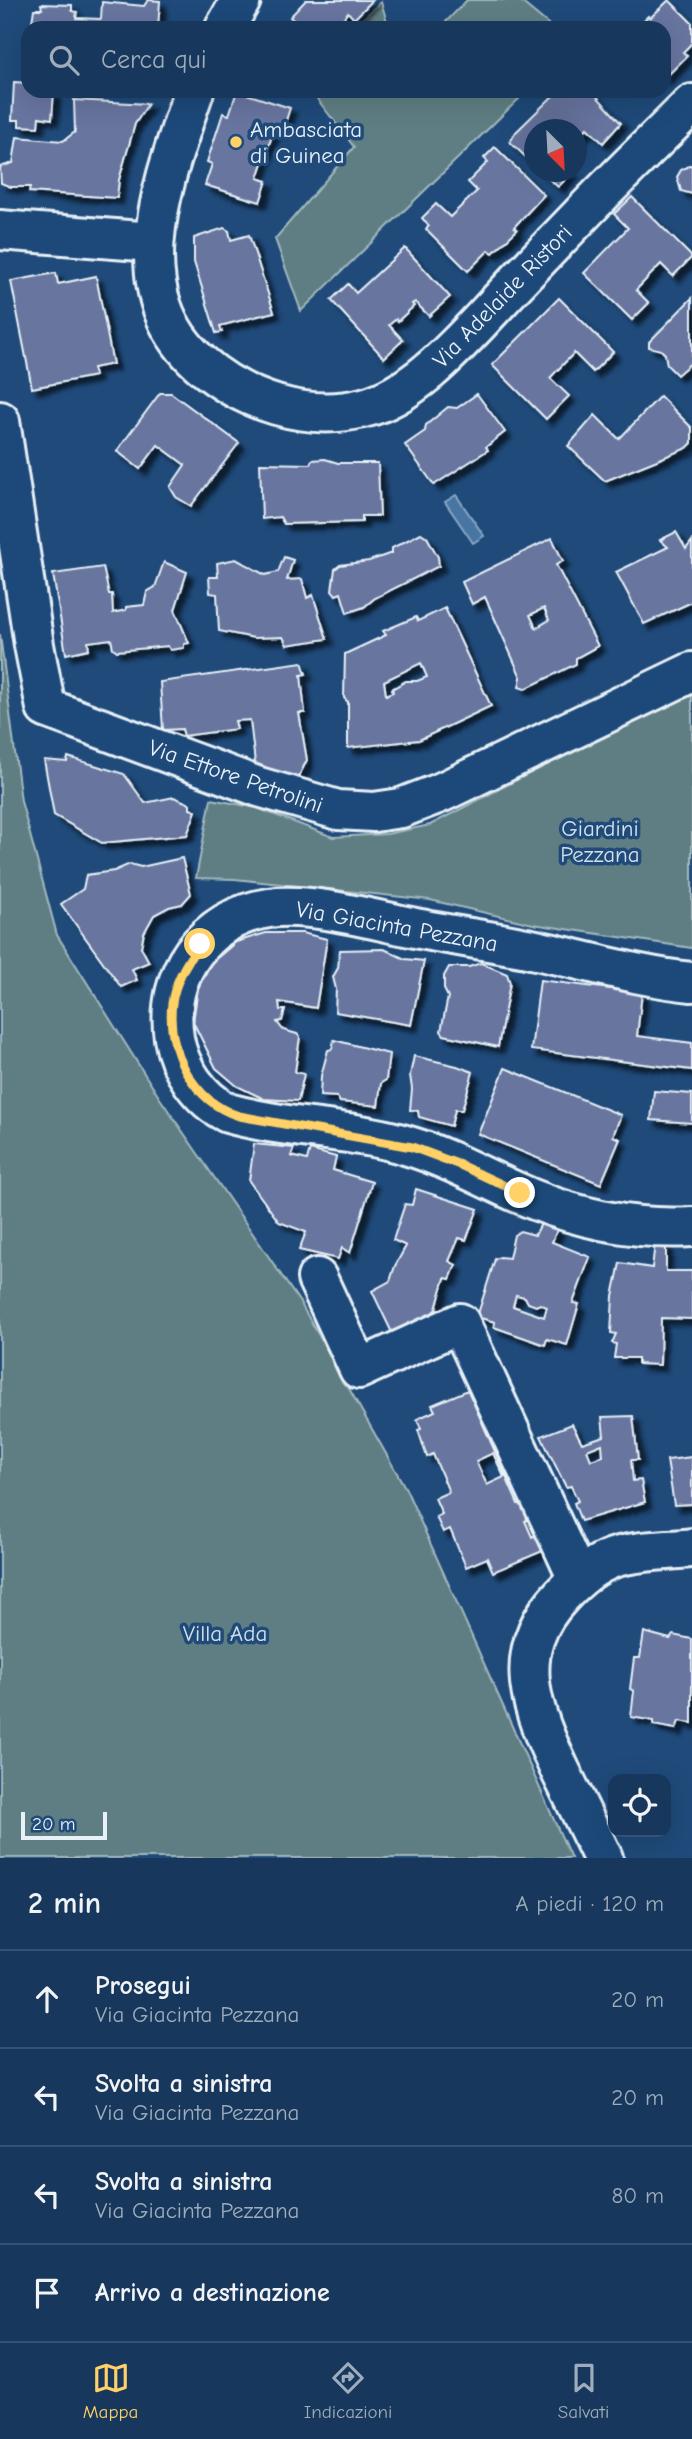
<!DOCTYPE html>
<html lang="it">
<meta charset="utf-8">
<style>
body{margin:0;font-family:"Comic Neue",sans-serif;background:#244365;color:#f1f3f6}
.controls{position:absolute;right:21px;bottom:21px;display:grid;overflow:hidden;border-radius:14px;box-shadow:0 7px 28px #0002}
.controls button{width:63px;height:63px;display:grid;place-items:center;padding:0;border:0;border-bottom:2px solid #365272;background:#17385c;color:#f1f3f6;font:35px sans-serif}
.compass{position:absolute;left:524px;top:119px;width:63px;height:63px;border-radius:50%;background:#17385c;box-shadow:0 7px 28px #0002;rotate:156deg}
.scale{position:absolute;left:21px;bottom:18px;width:86px;box-sizing:border-box;padding-left:7px;border:4px solid #e8f1f8;border-top:0;font-size:19px;line-height:24px;white-space:nowrap;color:#e8f1f8;-webkit-text-stroke:5px #1f4a7a;paint-order:stroke}
.stop{position:absolute;width:21px;height:21px;margin:-16px;border:5px solid #ffd166;border-radius:50%;background:#fff}
.stop.end{background:#ffd166;border-color:#fff;box-shadow:0 2px 7px #0008}
.list{margin:0;padding:0;list-style:none}
h2{display:flex;justify-content:space-between;align-items:center;height:91px;margin:0;padding:0 28px;font-size:30px}
h2 small{font-size:23px;font-weight:400;color:#9eacbb}
.list li{display:grid;grid-template-columns:46px 1fr auto;gap:21px;align-items:center;box-sizing:border-box;height:98px;padding:0 28px;border-top:2px solid #365272}
.list b{display:block;font-size:26px;white-space:nowrap}
.list p{margin:0;font-size:23px;white-space:nowrap;color:#9eacbb}
.list em{font-size:23px;font-style:normal;color:#9eacbb}
.icon{flex:none;width:38px;height:38px;fill:none;stroke:currentColor;stroke-width:2;stroke-linecap:round;stroke-linejoin:round}
.map{position:relative;flex:none;width:692px;height:1858px;overflow:hidden}
.search{position:absolute;background:#17385c;box-shadow:0 7px 28px #0002;left:21px;right:21px;top:21px;height:77px;display:flex;align-items:center;gap:18px;box-sizing:border-box;padding:0 24px;border-radius:21px;color:#9eacbb;font-size:26px}
.sheet{height:483px;background:#17385c}
nav{display:flex;justify-content:space-around;align-items:center;box-sizing:border-box;height:98px;border-top:2px solid #365272;background:#17385c;font-size:19px;color:#9eacbb}
nav a{display:grid;justify-items:center;gap:4px}
nav .on{color:#ffd166}
.map>svg:first-child{display:block}
.green{fill:#5e7e83;stroke:#a3b8be;stroke-width:2}
.water{fill:#4875a3;stroke:#88a7c5;stroke-width:2}
.building{fill:#67749f;stroke:#e8f1f8;stroke-width:2;fill-rule:evenodd;filter:url(#shadow)}
.lines{fill:none;stroke-linecap:round;stroke-linejoin:round}
.minor-casing{stroke:#e8f1f8;stroke-width:44}
.minor{stroke:#1f4a7a;stroke-width:38}
.route{stroke:#ffd166;stroke-width:9}
.poi-dot{fill:#ffd166;stroke:#1f4a7a;stroke-width:2.5}
.labels{text-anchor:middle;stroke-width:7;stroke-linejoin:round;paint-order:stroke}
.poi-label{font-size:23px;fill:#e8f1f8;stroke:#1f4a7a;text-anchor:start}
.street-label{font-size:23px;fill:#e8f1f8;stroke:#1f4a7a}
.park-label{font-size:23px;fill:#d3e0e6;stroke:#1f4a7a}
</style>
<div class="map">
<svg width="692" height="1858" viewBox="0 0 692 1858">
<defs>
<filter id="shadow"><feDropShadow dx="6" dy="6" stdDeviation="2" flood-color="#0009"/></filter>
</defs>
<rect width="100%" height="100%" fill="#1f4a7a"/>
<filter id="ink" filterUnits="userSpaceOnUse"><feTurbulence type="fractalNoise" baseFrequency=".0143" numOctaves="2"/><feDisplacementMap in="SourceGraphic" scale="14" xChannelSelector="R" yChannelSelector="G"/><feConvolveMatrix kernelMatrix="1 2 1 2 8 2 1 2 1" color-interpolation-filters="sRGB"/></filter>
<g filter="url(#ink)">
<g class="green">
<polygon points="467,0 519,0 553,28 440,28"/>
<polygon points="381,2 389,28 352,28"/>
<polygon points="311,91 527,91 301,311 275,239 354,147"/>
<polygon points="0,634 21,801 57,935 159,1097 301,1304 406,1489 571,1858 0,1858"/>
<polygon points="692,689 692,948 533,924 430,900 235,879 196,878 211,799 257,808 333,837 387,834 430,825"/>
</g>
<polygon class="water" points="456,495 484,536 473,543 445,502"/>
<g class="building">
<polygon points="148,0 160,1 158,28 31,28 34,9 42,9 41,4 72,5 72,11 77,12 76,18 101,19 102,2 144,6"/>
<polygon points="306,0 373,0 354,19 348,12 336,28 302,28 290,17"/>
<polygon points="669,0 692,23 692,43 683,52 687,56 664,79 664,28 636,28 648,16 650,18"/>
<polygon points="14,82 28,83 28,91 54,91 52,119 39,117 38,127 19,126 19,120 12,120"/>
<polygon points="237,91 290,108 283,130 275,127 258,178 267,181 260,202 205,185 212,164 207,162 223,113 229,115"/>
<polygon points="558,91 592,91 621,123 603,143 587,128 576,140 576,130 534,130 534,165 510,142 516,132"/>
<polygon points="74,100 148,104 135,124 119,180 117,198 29,192 30,187 11,187 1,183 0,167 13,163 17,137 63,141 75,132"/>
<polygon points="495,147 544,195 514,227 517,230 493,253 489,250 468,271 426,229 429,226 422,218 436,204 450,217 477,191 468,182 488,162 484,158"/>
<polygon points="691,165 692,165 692,194 681,191 677,177 681,170"/>
<polygon points="541,172 573,172 558,187"/>
<polygon points="632,197 692,257 673,276 661,264 636,290 649,303 632,320 584,273 628,228 614,214"/>
<polygon points="224,228 229,231 231,240 249,235 274,312 220,326 222,332 216,333 194,262 194,238"/>
<polygon points="405,248 450,297 429,316 415,302 412,304 414,306 398,321 396,319 389,325 403,340 384,358 331,300 348,284 356,293"/>
<polygon points="56,273 58,284 96,276 113,364 93,368 95,376 32,388 11,281"/>
<polygon points="559,298 613,352 593,372 574,353 550,378 569,396 546,419 492,365"/>
<polygon points="692,298 692,362 677,375 667,365 665,354 661,350 649,347 649,342"/>
<polygon points="160,393 171,393 239,443 191,506 176,497 170,487 185,465 158,445 140,469 117,451"/>
<polygon points="477,394 505,432 486,447 488,450 434,485 405,445 425,431 426,425 448,407 457,408"/>
<polygon points="660,396 692,428 692,443 687,448 605,481 568,446 595,415 619,439"/>
<polygon points="325,459 338,463 378,463 380,516 362,516 362,522 284,524 280,517 262,519 260,463 310,464 312,460"/>
<polygon points="676,532 686,549 692,541 692,602 644,624 616,572 668,547 660,540"/>
<polygon points="421,533 427,537 438,557 439,566 375,598 364,607 347,613 341,593 336,595 332,590 335,569 340,565 369,561 392,553 392,548"/>
<path d="M552,538L563,561L556,565L598,646L576,658V664L525,689L519,687L521,677L485,597L472,604L462,582ZM544,608L549,620L536,628L530,615Z"/>
<polygon points="284,557 293,560 287,580 302,579 307,598 313,595 327,639 287,645 283,637 254,638 219,631 217,594 210,593 209,577 218,577 217,563 236,559 265,575 278,572"/>
<polygon points="164,562 187,572 175,610 189,643 184,644 184,648 170,650 168,646 117,651 113,648 111,639 88,642 89,649 66,654 53,574 103,567 109,594 112,594 113,613 126,610 126,607 144,605 147,592 155,587"/>
<path d="M445,608L491,706L419,740L348,748V702L344,698L345,654L386,635L383,631L416,617L418,621ZM421,663L427,677L417,681H406L392,689L393,692L386,695L384,681Z"/>
<polygon points="302,662 306,674 301,675 305,713 299,713 307,760 297,780 269,773 255,763 250,720 235,721 237,729 184,736 182,729 163,730 160,682"/>
<polygon points="68,757 124,774 145,803 174,797 190,804 190,809 196,811 187,835 102,843 54,815 44,760 67,762"/>
<polygon points="182,858 191,894 182,904 169,907 154,915 144,933 141,947 149,962 132,969 137,980 121,987 61,904 83,889 86,875 114,871 130,864 141,867"/>
<polygon points="266,933 302,933 327,939 316,1008 279,1002 280,1010 285,1010 282,1021 277,1022 283,1030 297,1034 300,1037 295,1072 304,1074 298,1101 264,1099 237,1086 216,1068 193,1022 198,988 211,963 236,942"/>
<polygon points="384,949 405,959 424,961 411,1025 335,1012 336,989 333,977 338,968 340,950"/>
<polygon points="481,963 507,974 510,983 498,1047 444,1035 441,1031 448,997 444,989 444,976 449,967 469,967"/>
<polygon points="540,980 642,993 637,1036 692,1043 692,1070 531,1050"/>
<polygon points="334,1040 389,1054 386,1080 381,1083 378,1106 340,1102 337,1097 320,1096 321,1076 328,1050 332,1049"/>
<polygon points="414,1056 457,1066 473,1072 462,1110 455,1110 451,1126 419,1117 418,1111 410,1110 412,1089 410,1075"/>
<polygon points="505,1068 621,1115 613,1136 620,1139 601,1184 478,1134"/>
<polygon points="654,1091 692,1094 692,1123 651,1120"/>
<polygon points="254,1144 294,1148 291,1156 307,1160 310,1150 336,1157 333,1170 372,1182 350,1253 342,1248 338,1259 299,1250 306,1232 279,1222 249,1181"/>
<polygon points="416,1189 478,1209 466,1240 459,1238 449,1261 456,1265 450,1279 445,1278 436,1309 430,1315 433,1323 395,1339 372,1291 390,1281 395,1266 406,1246 393,1240 405,1204 412,1205"/>
<path d="M542,1222L558,1228L552,1242L590,1257L573,1303L579,1304L567,1345L547,1339L545,1345L494,1327L495,1322L477,1317L495,1259L500,1257L509,1258L514,1235L520,1231L535,1235ZM516,1295L525,1297L528,1303L536,1306L540,1304L547,1307L544,1317L513,1306Z"/>
<polygon points="655,1243 666,1245 666,1271 692,1271 692,1319 661,1318 660,1365 638,1364 638,1358 614,1358 616,1344 612,1343 616,1334 611,1333 613,1296 620,1263 652,1268"/>
<path d="M468,1390L518,1504L522,1503L529,1519L525,1521L532,1537L538,1534L545,1550L493,1572L487,1558L466,1567L450,1529L443,1532L436,1517L442,1514L435,1498L449,1492L433,1454L427,1457L418,1430L421,1429L417,1419L435,1411L432,1405ZM493,1453L504,1477L487,1485L476,1461Z"/>
<path d="M633,1416L638,1460H631L633,1481L641,1480L645,1502L581,1521L574,1503L578,1501L571,1486L566,1487L541,1436L572,1424L582,1443L604,1436L602,1417ZM602,1444L603,1456L591,1460L587,1450Z"/>
<polygon points="692,1457 692,1504 674,1505 667,1460"/>
<polygon points="644,1632 670,1639 673,1635 692,1639 692,1723 679,1721 676,1729 653,1725 654,1721 631,1717 634,1691 630,1689 634,1658 640,1658"/>
</g>
<g class="lines">
<defs>
<g id="minor">
<polyline points="225,28 241,0"/>
<path d="M194,91C165,178 118,290 200,363C243,401 306,422 363,408C415,396 463,339 499,301C525,273 552,245 579,217C616,178 654,142 692,104"/>
<polyline points="0,230 153,242"/>
<polyline points="0,421 34,645 46,708 259,787 338,810 374,812 401,808 440,793 692,672"/>
<path d="M692,982C640,977 587,961 536,950C495,941 452,936 411,927C370,919 309,902 269,908C204,918 164,974 174,1038C179,1069 200,1099 228,1113C288,1130 353,1128 412,1147C455,1160 494,1184 535,1200C585,1220 638,1230 692,1227"/>
<polyline points="317,1278 359,1369 460,1323 578,1579"/>
<path d="M603,1858C589,1829 575,1800 561,1772C532,1710 507,1653 562,1595C576,1580 593,1565 613,1558C637,1550 667,1551 692,1548"/>
</g>
</defs>
<use href="#minor" class="minor-casing"/>
<use href="#minor" class="minor"/>
</g>
</g>
<g class="lines" filter="url(#ink)">
<path class="route" d="M200,944C187,961 175,981 172,1003C166,1049 193,1102 239,1116L412,1147L460,1165L520,1193"/>
</g>
<circle class="poi-dot" cx="236" cy="142" r="7"/>
<g class="labels">
<g class="poi-label">
<text x="250" y="137">Ambasciata<tspan x="250" dy="26">di Guinea</tspan></text>
</g>
<g class="street-label">
<text transform="translate(502 296) rotate(-46)" y="8">Via Adelaide Ristori</text>
<text transform="translate(236 776) rotate(19)" y="8">Via Ettore Petrolini</text>
<text transform="translate(397 926) rotate(10)" y="8">Via Giacinta Pezzana</text>
</g>
<g class="park-label">
<text x="600" y="836">Giardini<tspan x="600" dy="26">Pezzana</tspan></text>
<text x="225" y="1641">Villa Ada</text>
</g>
</g>
</svg>
<div class="controls">
<button><svg class="icon" aria-label="locate" viewBox="0 0 24 24"><circle cx="12" cy="12" r="6"/><path d="M12 2v4M12 18v4M2 12h4M18 12h4"/></svg></button>
</div>
<svg class="compass" viewBox="-18 -18 36 36"><path d="M0-13l5 13h-10z" fill="#e53935"/><path d="M0 13l5-13h-10z" fill="#9eacbb"/></svg>
<div class="scale">20 m</div>
<div class="stop" style="left:200px;top:944px"></div>
<div class="stop end" style="left:520px;top:1193px"></div>
<div class="search"><svg class="icon" aria-label="search" viewBox="0 0 24 24"><circle cx="10" cy="10" r="6"/><path d="M15 15l6 6"/></svg>Cerca qui</div>
</div>
<section class="sheet">
<h2>2 min<small>A piedi · 120 m</small></h2>
<ul class="list">
<li><svg class="icon" aria-label="ahead" viewBox="0 0 24 24"><path d="M12 20V5M6 11l6-6 6 6"/></svg><div><b>Prosegui</b><p>Via Giacinta Pezzana</p></div><em>20 m</em></li>
<li><svg class="icon" aria-label="left" viewBox="0 0 24 24"><path d="M17 20v-9H6M10 6l-5 5 5 5"/></svg><div><b>Svolta a sinistra</b><p>Via Giacinta Pezzana</p></div><em>20 m</em></li>
<li><svg class="icon" aria-label="left" viewBox="0 0 24 24"><path d="M17 20v-9H6M10 6l-5 5 5 5"/></svg><div><b>Svolta a sinistra</b><p>Via Giacinta Pezzana</p></div><em>80 m</em></li>
<li><svg class="icon" aria-label="arrive" viewBox="0 0 24 24"><path d="M6 21V4h12l-3 4 3 4H6"/></svg><div><b>Arrivo a destinazione</b></div></li>
</ul>
</section>
<nav>
<a class="on"><svg class="icon" aria-label="map" viewBox="0 0 24 24"><path d="M3 6l6-2 6 2 6-2v14l-6 2-6-2-6 2zM9 4v14M15 6v14"/></svg>Mappa</a>
<a><svg class="icon" aria-label="directions" viewBox="0 0 24 24"><path d="M12 3l9 9-9 9-9-9zM9 14v-3h6M13 9l2 2-2 2"/></svg>Indicazioni</a>
<a><svg class="icon" aria-label="saved" viewBox="0 0 24 24"><path d="M7 4h10v16l-5-4-5 4z"/></svg>Salvati</a>
</nav>
